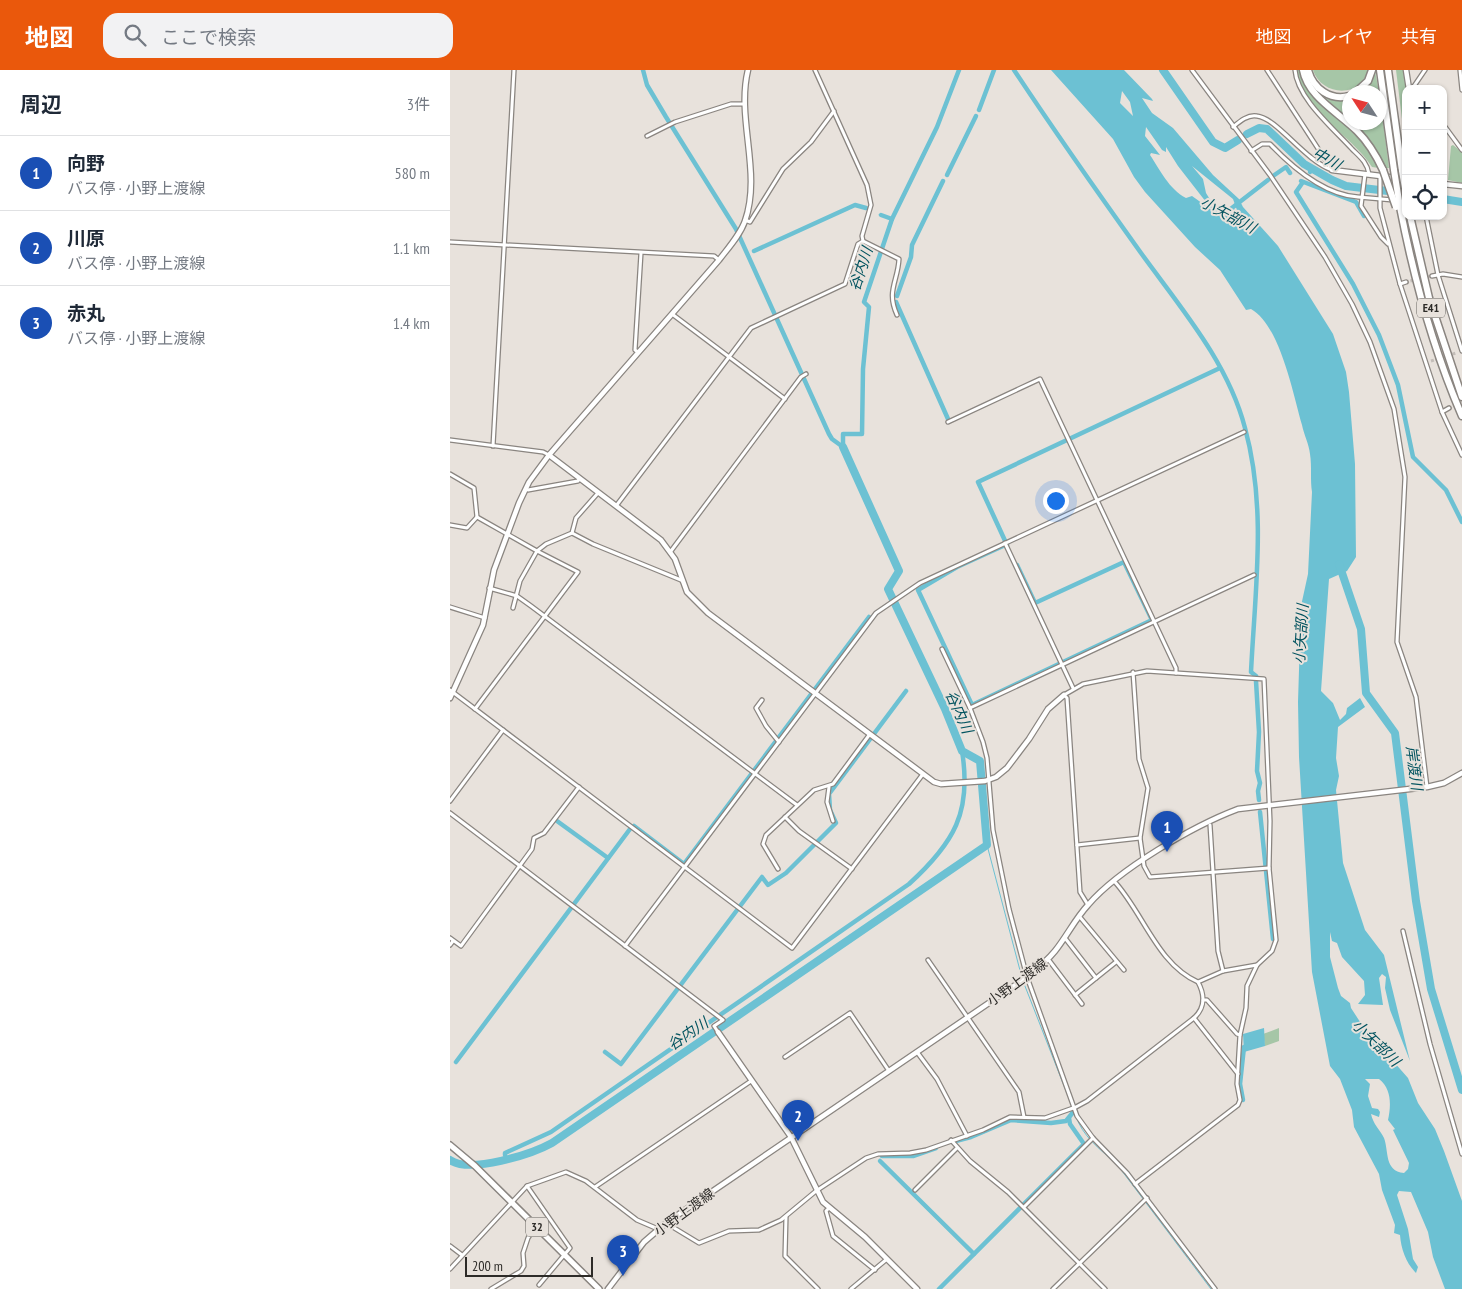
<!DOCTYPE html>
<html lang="ja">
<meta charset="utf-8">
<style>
body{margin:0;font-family:"PT Sans Narrow","Noto Sans JP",sans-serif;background:#f2f2f3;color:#1f2937}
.controls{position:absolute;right:15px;top:15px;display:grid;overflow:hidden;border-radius:10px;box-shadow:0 1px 4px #0004}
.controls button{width:45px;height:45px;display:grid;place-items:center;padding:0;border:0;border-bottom:1px solid #e0e1e3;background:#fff;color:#1f2937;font:25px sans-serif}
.compass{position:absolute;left:892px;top:15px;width:45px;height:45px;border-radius:50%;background:#fff;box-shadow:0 1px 4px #0004;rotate:306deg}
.scale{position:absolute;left:15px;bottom:12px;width:128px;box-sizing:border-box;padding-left:5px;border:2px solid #2d2b28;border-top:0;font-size:14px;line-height:18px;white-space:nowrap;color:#2d2b28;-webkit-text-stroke:4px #e8e2dc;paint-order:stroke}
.you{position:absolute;left:605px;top:430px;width:18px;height:18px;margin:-12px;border:4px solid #fff;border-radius:50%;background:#1a73e8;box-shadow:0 0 0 8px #1a73e833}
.badge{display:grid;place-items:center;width:32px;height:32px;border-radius:50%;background:#ea580c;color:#fff;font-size:16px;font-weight:700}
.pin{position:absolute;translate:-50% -41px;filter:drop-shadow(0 1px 2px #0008)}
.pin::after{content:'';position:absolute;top:26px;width:18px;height:15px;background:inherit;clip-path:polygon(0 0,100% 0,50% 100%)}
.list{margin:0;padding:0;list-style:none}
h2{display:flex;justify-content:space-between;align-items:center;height:65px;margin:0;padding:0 20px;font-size:21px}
h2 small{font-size:16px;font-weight:400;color:#747a83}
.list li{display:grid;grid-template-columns:32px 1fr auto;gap:15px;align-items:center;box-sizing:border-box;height:75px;padding:0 20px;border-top:1px solid #e0e1e3}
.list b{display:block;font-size:19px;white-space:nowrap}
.list p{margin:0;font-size:16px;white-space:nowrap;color:#747a83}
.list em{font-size:16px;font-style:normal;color:#747a83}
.icon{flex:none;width:28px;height:28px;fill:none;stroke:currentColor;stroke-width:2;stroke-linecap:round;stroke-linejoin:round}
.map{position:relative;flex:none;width:1012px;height:1219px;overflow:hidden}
header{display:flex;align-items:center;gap:30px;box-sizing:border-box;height:70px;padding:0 25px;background:#ea580c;color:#fff}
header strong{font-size:24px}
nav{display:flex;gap:28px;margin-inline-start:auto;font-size:18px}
.search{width:350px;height:45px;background:#f2f2f3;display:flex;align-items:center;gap:12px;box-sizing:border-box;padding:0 18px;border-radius:15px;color:#747a83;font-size:19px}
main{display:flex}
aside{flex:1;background:#fff}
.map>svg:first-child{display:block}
.green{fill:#a6c6a7}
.water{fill:#6cc1d3;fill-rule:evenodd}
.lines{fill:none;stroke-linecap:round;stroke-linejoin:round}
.stream{stroke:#6cc1d3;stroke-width:1}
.canal{stroke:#6cc1d3;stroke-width:4.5}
.river{stroke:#6cc1d3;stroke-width:8}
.minor-tunnel{stroke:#c3bdb8;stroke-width:3;stroke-dasharray:3 1.5;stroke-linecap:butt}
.minor-casing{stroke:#8a8580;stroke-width:5.5}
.tertiary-casing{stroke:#8a8580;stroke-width:7}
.secondary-casing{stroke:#8a8580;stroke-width:7}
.primary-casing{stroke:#8a8580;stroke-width:8}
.motorway-casing{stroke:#8a8580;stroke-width:9}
.minor{stroke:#fff;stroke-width:3}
.tertiary{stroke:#fff;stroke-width:4.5}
.secondary{stroke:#fff;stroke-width:4.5}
.primary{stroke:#fff;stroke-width:5}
.motorway{stroke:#fff;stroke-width:6}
.motorway-bridge-casing{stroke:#8a8580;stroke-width:9;stroke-linecap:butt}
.motorway-bridge{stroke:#fff;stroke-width:6}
.labels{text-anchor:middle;stroke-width:4;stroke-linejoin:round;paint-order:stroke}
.shield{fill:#e8e2dc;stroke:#65625e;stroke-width:1}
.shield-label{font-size:12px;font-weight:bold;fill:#2d2b28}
.street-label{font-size:14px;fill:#2d2b28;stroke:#e8e2dc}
.water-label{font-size:15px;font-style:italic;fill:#02535f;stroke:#e8e2dc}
</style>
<header>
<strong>地図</strong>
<div class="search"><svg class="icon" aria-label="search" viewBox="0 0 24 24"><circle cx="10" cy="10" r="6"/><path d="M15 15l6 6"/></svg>ここで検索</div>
<nav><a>地図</a><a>レイヤ</a><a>共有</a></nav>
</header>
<main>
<aside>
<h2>周辺<small>3件</small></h2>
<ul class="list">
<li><span class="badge" style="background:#1a4fb4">1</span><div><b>向野</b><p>バス停 · 小野上渡線</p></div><em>580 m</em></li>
<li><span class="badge" style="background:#1a4fb4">2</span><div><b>川原</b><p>バス停 · 小野上渡線</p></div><em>1.1 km</em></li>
<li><span class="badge" style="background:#1a4fb4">3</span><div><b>赤丸</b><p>バス停 · 小野上渡線</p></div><em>1.4 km</em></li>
</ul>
</aside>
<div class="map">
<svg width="1012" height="1219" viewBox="0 0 1012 1219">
<rect width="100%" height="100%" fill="#e8e2dc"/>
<g class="green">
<path d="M847,0H850L855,13L912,72L929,98L922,97C901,64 852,42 847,0Z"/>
<path d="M863,0H918C911,29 871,26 863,0Z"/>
<polygon points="946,0 954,0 956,19 956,82"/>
<polygon points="925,1 929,22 911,22 921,11"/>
<polygon points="868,21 881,29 899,29 899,50"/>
<polygon points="930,26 939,98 935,98 926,80 902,53 929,52"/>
<polygon points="1003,75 1012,82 1012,113 998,110 1001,76"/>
<polygon points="829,958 829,971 815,976 813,964"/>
<polygon points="172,1177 180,1184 173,1193 164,1184"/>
</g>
<g class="water">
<path d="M601,0H674L702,29L703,31L692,28L702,43L723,58L763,105L789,129L793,137L828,176L883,264L896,302L899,322L905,394L906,487L897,501L879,509L871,621L883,633L890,650L896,644L897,638L910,628L915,637L888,657L886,688L889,706L886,720L893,793L915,860L934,885L960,991L940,940L935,918L936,907L932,904L929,908L933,935L908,934L915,925L914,911L892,887L887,873L882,871L880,862V887L888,918L891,926L900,933L901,938L914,958L958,1008L968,1033L985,1059L994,1081L1012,1131V1219H995L983,1187L978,1162L961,1122L949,1121L947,1125L958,1159L963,1189L968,1197L966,1203C956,1193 951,1179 950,1165L944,1163L945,1155L932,1120L929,1104L904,1057L902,1040L890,1009L880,996L862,902L849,687L848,632L851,536L858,504L862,422C860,410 862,397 860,384C859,374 854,365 852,355C843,324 830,255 801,239L796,240L770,200L745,177L695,122L684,107L663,69ZM672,21L680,32L683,46L670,33ZM696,57L712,80L716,82V77L728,96L763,141L742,126L736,128C719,119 710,100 700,85L701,83L710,85L695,66ZM742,96L783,129L788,143L783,138L764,136L756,123L753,109ZM915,1009H929C942,1019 941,1036 938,1050L945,1059L943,1060L959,1093L958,1099L954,1103C934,1101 939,1081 934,1068C930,1060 923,1054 921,1044L929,1047L930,1042L928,1039L922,1038L918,1026L920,1014Z"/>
<polygon points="814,958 815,976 794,982 793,964"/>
</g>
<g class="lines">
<g class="stream">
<polyline points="537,775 572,908"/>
<polyline points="573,911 618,1026"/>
<path d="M626,1046C632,1066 650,1079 664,1092"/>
<polyline points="669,1097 761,1219"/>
</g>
<g class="canal">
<polyline points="193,0 197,15 216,47 286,159 379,364 382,369 393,377"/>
<path d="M564,0C605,62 648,123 691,183C730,237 778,292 795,358C817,438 805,520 801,602L806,606"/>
<polyline points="529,40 544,0"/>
<polyline points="860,102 862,99"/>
<polyline points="497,105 526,46"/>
<polyline points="823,106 836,97 840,103"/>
<polyline points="851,111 906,132 914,146"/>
<polyline points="853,112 846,122 903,214 929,265 948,315 963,387 996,420 1012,452"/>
<polyline points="778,141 818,110"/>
<polyline points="431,145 442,149"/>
<polyline points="304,181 405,135 416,138"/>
<polyline points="447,226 461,187 462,175 493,111"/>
<polyline points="446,232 498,349"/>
<polyline points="393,377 393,364 412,364 413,299 419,237 414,232 442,149 487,57 509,0"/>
<polyline points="557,475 528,412 770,298"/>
<polyline points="553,476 507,497 468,520 522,635 702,550 674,492 585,533 567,495"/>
<polyline points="806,611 809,662 807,701 810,713 808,721 809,730"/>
<polyline points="810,742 823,869"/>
<polyline points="107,751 158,788"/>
<polyline points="184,756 234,794 419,547"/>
<polyline points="155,982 171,994 312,807 318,815 336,803 386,753 380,740 379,724 456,621"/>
<polyline points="6,992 180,759"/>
<polyline points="793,1030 790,1014 794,977"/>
<polyline points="502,1072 521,1067 561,1050 601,1053 616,1051 624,1041"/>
<path d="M55,1085V1083L101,1062L459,814C504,773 522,742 512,681"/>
<polyline points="432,1086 463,1086 486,1078"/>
<polyline points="430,1091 524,1184"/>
<polyline points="489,1219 634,1074 620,1054 619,1048"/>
</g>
<g class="river">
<polyline points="713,0 763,72 775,78 788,70"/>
<polyline points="797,64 809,58 817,59 854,94 882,110 896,116 946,122"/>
<polyline points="993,129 1012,132"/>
<polyline points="889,494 911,559 916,623 945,663 966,831 981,919 1012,1020"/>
<path d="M0,1090C20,1104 82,1084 102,1073L537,775L530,691L512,681L495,639L438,519L449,501L393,377"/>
</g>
<g class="minor-tunnel">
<polyline points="956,212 982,206"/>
<polyline points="981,291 1006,283"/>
<polyline points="999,338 1012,332"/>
</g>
<defs>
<g id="minor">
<path d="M365,0L417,115L421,135L412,166L413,171L449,189C448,211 436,221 447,245"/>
<polyline points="742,0 820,105 875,187 902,234 920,272 944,339 955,407 947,572 966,627 977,717"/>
<polyline points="817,0 882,100"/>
<path d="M845,0C847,28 883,58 902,79C910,87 917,92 919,104"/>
<polyline points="1010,0 1012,20"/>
<polyline points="962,19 975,0"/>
<polyline points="993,54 1012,80"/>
<path d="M783,57C789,52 798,44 807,46C827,48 854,90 882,100"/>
<polyline points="197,66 225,52 281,34 294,34"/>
<path d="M801,81L812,74H820C842,97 875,125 908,127C919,128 931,129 943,130"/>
<polyline points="915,104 911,136 931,167 938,174"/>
<polyline points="930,106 930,138 950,214 992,342 1012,385"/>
<polyline points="976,146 988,205 1012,281"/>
<polyline points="295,150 300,152 333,99 361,72 384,41"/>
<polyline points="0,172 264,186 269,190"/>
<polyline points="982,206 993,204 1012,207"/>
<polyline points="950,214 956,212"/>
<polyline points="222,244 335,329"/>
<polyline points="188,282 185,280 191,183"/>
<polyline points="992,342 999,338"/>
<polyline points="498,352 590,309 726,598 726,603"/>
<polyline points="0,370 93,382 99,385"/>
<polyline points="43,376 64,0"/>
<polyline points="0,404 24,418 27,447 87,481 96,474 122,463 126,448 148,423"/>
<polyline points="76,419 78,420 128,411 129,409"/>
<polyline points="166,436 301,258 395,214 408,174 413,171"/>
<polyline points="0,455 17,458 27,447"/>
<polyline points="122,463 143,474 231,510"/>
<polyline points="555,473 623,618"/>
<polyline points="221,481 351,307 356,304"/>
<polyline points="39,518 67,526 81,536 347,735"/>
<polyline points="0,537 35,548"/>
<polyline points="492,579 520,638 533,672 537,688 543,760 559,839 577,907 627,1046 643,1068 677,1103 765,1219"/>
<polyline points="683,602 689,689 698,718 690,768 694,796 700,807 819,798"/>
<polyline points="0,620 342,878 473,704"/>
<polyline points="312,630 306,638 316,656 329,672"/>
<polyline points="520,638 804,505"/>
<polyline points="25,639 128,502 87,481 70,511 63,538"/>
<polyline points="379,717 377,732 383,751"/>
<polyline points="0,731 53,660"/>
<polyline points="0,743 273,950 264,956 268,962"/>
<polyline points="335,747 349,761 402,799"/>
<polyline points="760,755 768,881 773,901"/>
<polyline points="627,775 690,768"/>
<polyline points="328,799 313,774 316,765 364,720 383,714 420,664"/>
<polyline points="638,835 630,822 617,628 614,625 633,614 697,601 814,609 820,751 819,798 826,870 822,881 807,895 773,901 748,912"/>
<polyline points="629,846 674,900"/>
<polyline points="953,861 980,974 1012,1084"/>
<polyline points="0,868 11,876 82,779 84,768 94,763 129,717"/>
<polyline points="615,868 646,908 625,925"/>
<polyline points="0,875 3,871"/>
<polyline points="175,876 426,543 470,513 794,362"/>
<polyline points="598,889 632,934"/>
<polyline points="478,890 569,1022 574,1047"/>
<polyline points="646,908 666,892"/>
<polyline points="744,948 788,1004"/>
<polyline points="790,965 796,938 797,916 807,895"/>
<polyline points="467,982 487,1009 517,1066"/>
<polyline points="335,987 400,943 439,1001"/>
<polyline points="501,1070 520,1091 558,1122 655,1219"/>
<polyline points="685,1114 788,1035 790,1030 787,1014 790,965 787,964 757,930 753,930"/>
<polyline points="77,1116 120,1178 89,1215"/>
<polyline points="145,1117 301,1011"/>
<polyline points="465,1120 507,1078"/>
<polyline points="574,1137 643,1068"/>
<polyline points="379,1138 376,1141 383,1166 425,1200"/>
<polyline points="336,1147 335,1186 368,1219"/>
<path d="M216,1153L249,1173L279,1161L309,1160L331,1150L366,1121L416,1088L428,1084L460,1083L476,1080L533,1060L560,1047L595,1048L626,1037L637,1031L744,948C755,938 755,925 748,912C707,894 693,842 664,811"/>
<polyline points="0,1176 12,1185"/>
<polyline points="0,1199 77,1116 116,1102 136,1111 187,1150 208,1159"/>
<polyline points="41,1219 71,1201 74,1196 73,1183 78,1168 86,1156"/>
<polyline points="401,1219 437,1189"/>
<polyline points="603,1219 697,1128"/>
</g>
<g id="tertiary">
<polyline points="956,0 959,19"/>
<polyline points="882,100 955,109"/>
<polyline points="993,114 1012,116"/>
<polyline points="99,385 211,470 225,489 237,522 258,543 484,712 491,714 535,711 546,707 557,698 579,669 598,639 614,625"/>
<path d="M0,628L33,555L44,500L69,433L79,412L99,385L269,190C279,177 290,165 295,151C312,102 286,49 298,0"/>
<polyline points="268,962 341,1067 373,1132 415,1167 467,1219"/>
</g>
<path id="secondary" d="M158,1219L194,1172L216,1153L577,907C587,899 597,891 605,881C617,866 625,849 638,835C669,799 743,756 788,739L977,717L994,713L1012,703"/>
<polyline id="primary" points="0,1075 25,1096 149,1219"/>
<g id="motorway">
<path d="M853,0C858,27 888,42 907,61C918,72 926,85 933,100"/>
<path d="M858,0C863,19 881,31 899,26"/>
<polyline points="930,0 944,100"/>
<polyline points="938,0 952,101"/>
<polyline points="906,22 918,11 922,0"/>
<path d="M950,137C964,209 983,279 1012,346"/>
<polyline points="960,146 979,228 1012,327"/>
</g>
</defs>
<use href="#minor" class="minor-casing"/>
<use href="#tertiary" class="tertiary-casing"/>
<use href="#secondary" class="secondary-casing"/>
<use href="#primary" class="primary-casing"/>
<use href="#motorway" class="motorway-casing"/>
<use href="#minor" class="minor"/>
<use href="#tertiary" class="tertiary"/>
<use href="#secondary" class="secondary"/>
<use href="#primary" class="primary"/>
<use href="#motorway" class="motorway"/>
<defs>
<g id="motorway-bridge">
<polyline points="933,100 946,137"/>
<polyline points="944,100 950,137"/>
<polyline points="952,101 956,124"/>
</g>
</defs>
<use href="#motorway-bridge" class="motorway-bridge-casing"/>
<use href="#motorway-bridge" class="motorway-bridge"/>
</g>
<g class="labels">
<g class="shield">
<rect x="967" y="228.5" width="28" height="19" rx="4"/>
<rect x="76" y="1147.5" width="22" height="19" rx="4"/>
</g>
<g class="shield-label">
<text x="981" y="242">E41</text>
<text x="87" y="1161">32</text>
</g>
<g class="street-label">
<text transform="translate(567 912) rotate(-36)" y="5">小野上渡線</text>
<text transform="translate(234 1142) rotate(-36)" y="5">小野上渡線</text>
</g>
<g class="water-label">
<text transform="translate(877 89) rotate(29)" y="5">中川</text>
<text transform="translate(778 145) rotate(28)" y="5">小矢部川</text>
<text transform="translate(411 199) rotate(-72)" y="5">谷内川</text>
<text transform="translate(851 564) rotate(-86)" y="5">小矢部川</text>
<text transform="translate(509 642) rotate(66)" y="5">谷内川</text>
<text transform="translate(964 698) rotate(82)" y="5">岸渡川</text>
<text transform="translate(238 964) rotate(-34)" y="5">谷内川</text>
<text transform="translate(926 973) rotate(44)" y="5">小矢部川</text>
</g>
</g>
</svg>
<div class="controls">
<button>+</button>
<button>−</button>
<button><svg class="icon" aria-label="locate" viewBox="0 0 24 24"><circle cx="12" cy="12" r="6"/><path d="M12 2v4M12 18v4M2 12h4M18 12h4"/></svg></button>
</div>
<svg class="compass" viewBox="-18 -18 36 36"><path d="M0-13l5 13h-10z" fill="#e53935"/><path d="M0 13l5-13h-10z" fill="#747a83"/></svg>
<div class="scale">200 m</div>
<div class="you"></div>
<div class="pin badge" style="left:717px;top:782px;background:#1a4fb4">1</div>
<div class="pin badge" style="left:348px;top:1071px;background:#1a4fb4">2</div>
<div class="pin badge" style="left:173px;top:1206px;background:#1a4fb4">3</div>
</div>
</main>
